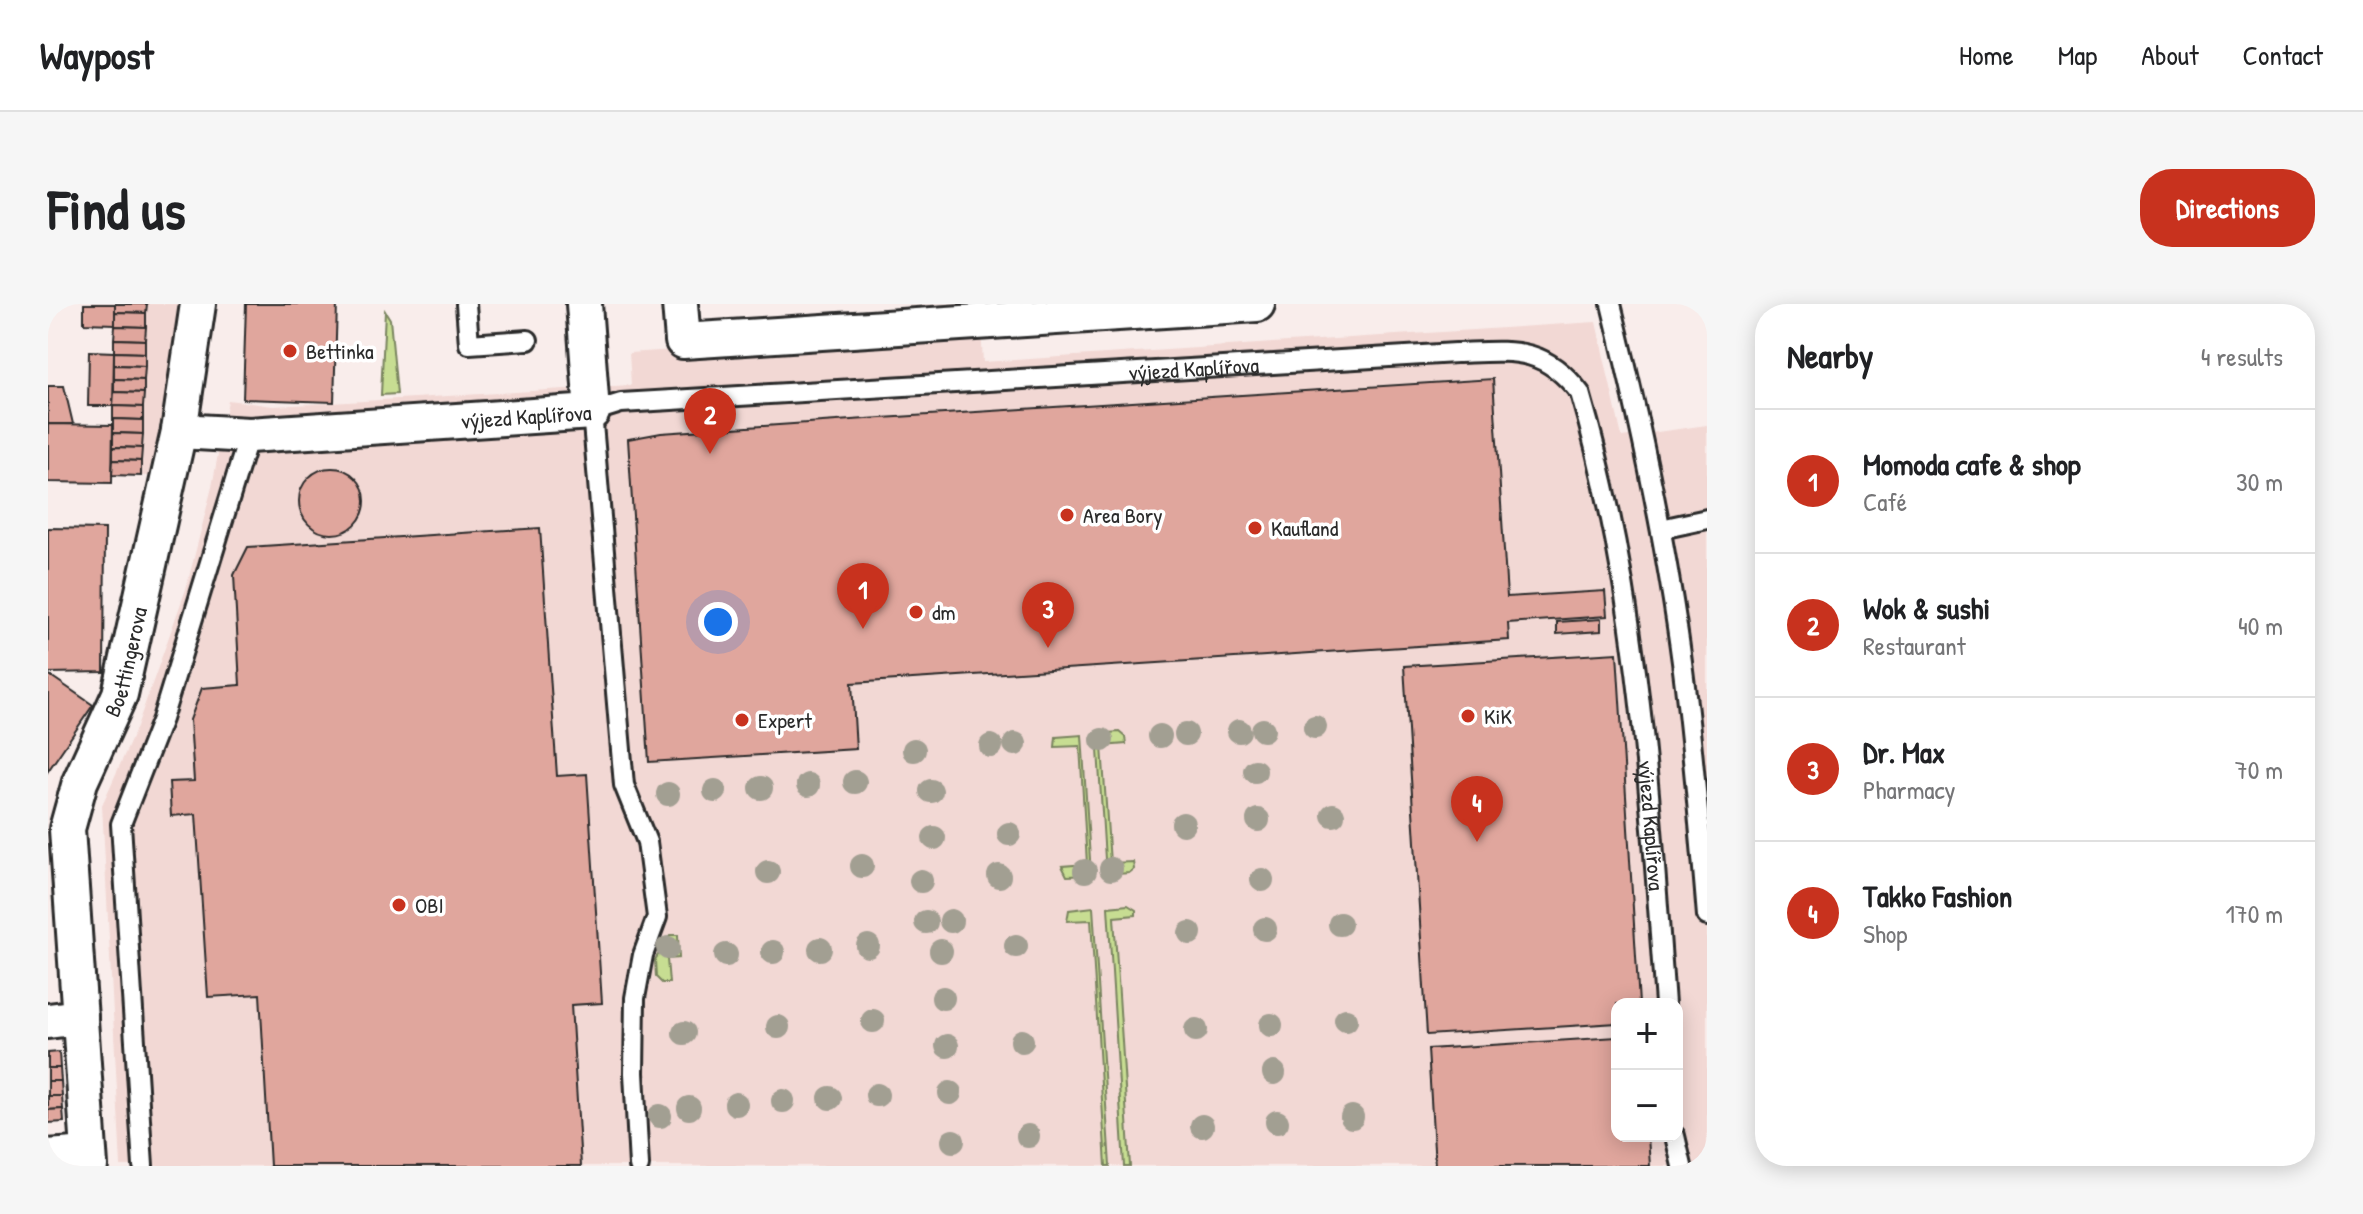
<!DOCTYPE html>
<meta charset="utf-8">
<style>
body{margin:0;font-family:"Patrick Hand",sans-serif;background:#f6f6f6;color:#202124}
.controls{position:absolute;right:24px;bottom:24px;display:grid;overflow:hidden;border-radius:16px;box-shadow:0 4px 20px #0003}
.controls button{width:72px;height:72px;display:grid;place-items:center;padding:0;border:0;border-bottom:2px solid #e0e0e0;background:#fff;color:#202124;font:40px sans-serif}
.you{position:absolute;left:670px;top:318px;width:28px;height:28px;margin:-20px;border:6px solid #fff;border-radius:50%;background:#1a73e8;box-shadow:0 0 0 12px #1a73e833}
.badge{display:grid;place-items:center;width:52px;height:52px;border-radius:50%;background:#c8321e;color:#fff;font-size:26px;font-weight:700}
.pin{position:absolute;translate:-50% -66px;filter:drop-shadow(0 2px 4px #0008)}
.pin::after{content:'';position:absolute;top:42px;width:28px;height:24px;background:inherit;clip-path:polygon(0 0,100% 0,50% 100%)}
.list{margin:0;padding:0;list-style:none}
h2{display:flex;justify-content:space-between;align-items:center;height:104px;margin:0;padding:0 32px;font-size:34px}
h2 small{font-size:26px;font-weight:400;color:#757577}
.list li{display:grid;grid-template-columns:52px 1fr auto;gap:24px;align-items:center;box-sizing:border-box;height:144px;padding:0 32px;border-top:2px solid #e0e0e0}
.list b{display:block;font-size:30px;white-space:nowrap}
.list p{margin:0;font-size:26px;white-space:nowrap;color:#757577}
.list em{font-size:26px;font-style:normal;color:#757577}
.map{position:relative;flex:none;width:1659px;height:862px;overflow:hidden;border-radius:32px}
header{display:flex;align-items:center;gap:48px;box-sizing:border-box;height:112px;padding:0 40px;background:#fff;border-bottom:2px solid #e0e0e0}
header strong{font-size:38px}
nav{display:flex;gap:44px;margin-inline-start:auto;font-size:28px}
.intro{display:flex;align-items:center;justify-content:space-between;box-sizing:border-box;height:192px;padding:0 48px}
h1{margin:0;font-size:56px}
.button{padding:20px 36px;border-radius:32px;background:#c8321e;color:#fff;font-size:28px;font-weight:700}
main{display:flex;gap:48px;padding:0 48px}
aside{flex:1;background:#fff;border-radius:32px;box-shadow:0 4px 20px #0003}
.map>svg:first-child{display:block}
.built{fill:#f2d8d4;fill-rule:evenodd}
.green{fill:#c7dd92;stroke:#79845e;stroke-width:2}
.building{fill:#e0a69d;stroke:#2b2b2b;stroke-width:2}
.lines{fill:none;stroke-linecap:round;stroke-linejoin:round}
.service-casing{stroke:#2b2b2b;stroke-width:24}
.minor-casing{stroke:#2b2b2b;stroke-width:40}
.service{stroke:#fff;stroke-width:18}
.minor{stroke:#fff;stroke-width:34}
.tree{fill:#a29f92}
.poi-dot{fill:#c8321e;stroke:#fff;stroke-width:3}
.labels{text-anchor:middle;stroke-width:7;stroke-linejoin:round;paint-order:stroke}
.poi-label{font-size:22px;fill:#2b2b2b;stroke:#fff;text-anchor:start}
.street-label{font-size:22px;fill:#2b2b2b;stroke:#fff}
</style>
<header>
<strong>Waypost</strong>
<nav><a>Home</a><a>Map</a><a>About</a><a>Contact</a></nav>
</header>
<div class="intro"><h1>Find us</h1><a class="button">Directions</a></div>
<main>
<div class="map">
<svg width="1659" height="862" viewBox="0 0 1659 862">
<rect width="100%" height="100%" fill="#f9edeb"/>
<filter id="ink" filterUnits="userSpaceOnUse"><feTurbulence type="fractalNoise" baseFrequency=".0125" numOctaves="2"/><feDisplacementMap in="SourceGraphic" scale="16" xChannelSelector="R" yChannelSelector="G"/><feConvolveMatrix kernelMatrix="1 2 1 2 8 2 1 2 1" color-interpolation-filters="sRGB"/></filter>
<g filter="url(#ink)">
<g class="built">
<polygon points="67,0 137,0 107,172 64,171 66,48 97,49 98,23 67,22"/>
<path d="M1548,18L1574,133L1659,121V862H73L54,501L88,425L138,285L164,183L180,96L225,102L266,100L583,81L581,49L933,25L935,58ZM1569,700H1629V832H1569Z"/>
</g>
<g class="green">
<polygon points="337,7 342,15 349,90 333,91"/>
<polygon points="1071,428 1077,433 1078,440 1054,442 1062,559 1085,558 1086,565 1081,569 1058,571 1049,430"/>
<polygon points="1034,431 1043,571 1019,572 1014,562 1039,560 1032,442 1007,443 1008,433"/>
<polygon points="1080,601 1088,606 1088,611 1066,613 1082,862 1076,862 1060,603"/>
<polygon points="1045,603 1062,862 1058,862 1043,616 1019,617 1021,606"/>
<polygon points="622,631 630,631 631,654 619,655 621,679 614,679 608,673 607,656"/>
</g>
<g class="building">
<polygon points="36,0 67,0 67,20 36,19"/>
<polygon points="67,0 99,0 98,9 67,8"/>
<polygon points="198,0 289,0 286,98 195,95"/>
<polygon points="67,8 98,9 98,23 67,22"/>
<polygon points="67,22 98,23 97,36 66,35"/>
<polygon points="66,35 97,36 97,49 66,48"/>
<polygon points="41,47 66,48 65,102 40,102"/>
<polygon points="66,48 97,49 97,62 66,61"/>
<polygon points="66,61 97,62 96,76 66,75"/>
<polygon points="66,75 96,76 96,89 66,88"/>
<polygon points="1445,75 1459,293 1557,287 1559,312 1460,319 1461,336 804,379 808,445 601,458 580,135 613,129 818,115"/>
<polygon points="0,82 16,82 25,120 0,120"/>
<polygon points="66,88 96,89 95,103 65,102"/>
<polygon points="65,102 95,103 95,116 65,115"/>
<polygon points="65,115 95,116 95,130 65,129"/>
<polygon points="0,120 65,121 64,179 0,178"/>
<polygon points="65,129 95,130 94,144 65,143"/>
<polygon points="65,143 94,144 93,157 65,156"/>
<polygon points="65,156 93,157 93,172 64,171"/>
<circle cx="284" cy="197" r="33"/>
<polygon points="0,224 57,225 56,368 0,369"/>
<polygon points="492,224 509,472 539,470 554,699 523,701 533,862 222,862 212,690 160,693 148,510 123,512 121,478 146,477 142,416 154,384 192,381 186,271 200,243"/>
<polygon points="1553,315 1553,327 1509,330 1509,318"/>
<polygon points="1569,349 1591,700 1569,700 1569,719 1379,731 1356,362"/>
<polygon points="0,370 45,401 0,467"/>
<polygon points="1569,733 1569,832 1600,832 1602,862 1387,862 1380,745"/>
<polygon points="11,748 12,764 0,764 0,749"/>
<polygon points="0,764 12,764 13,777 0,777"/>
<polygon points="0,777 13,777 14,792 0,792"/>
<polygon points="0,792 14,792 15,805 0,806"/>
<polygon points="15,805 16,818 0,819 0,806"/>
</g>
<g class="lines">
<defs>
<g id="service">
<polyline points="418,0 421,40 480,36"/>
<path d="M1563,0C1592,118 1618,237 1634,358C1645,442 1652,527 1659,612"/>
<polyline points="1613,225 1659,215"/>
<polyline points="1627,832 1634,862"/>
<polyline points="95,862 73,520 114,415 201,131"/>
<path id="s1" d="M591,862L586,769L587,694L595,651L609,613L599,538L576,481L544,108L573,99L1408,49C1464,47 1495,41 1532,89C1591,289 1602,494 1617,700"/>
</g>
<g id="minor">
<polyline points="632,0 635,37 1209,0"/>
<path id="s2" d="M131,127L201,131L544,108L536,0"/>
<polyline points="0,717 32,713"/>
<polyline points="0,853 41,850"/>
<path id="s3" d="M42,862L19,525L32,478L72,390L131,127L150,0"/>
</g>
</defs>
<use href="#service" class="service-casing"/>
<use href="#minor" class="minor-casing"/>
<use href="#service" class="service"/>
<use href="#minor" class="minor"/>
</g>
<g class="tree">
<circle cx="1267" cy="423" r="12"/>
<circle cx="1215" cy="426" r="12"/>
<circle cx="1191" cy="427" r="12"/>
<circle cx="1138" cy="430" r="12"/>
<circle cx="1112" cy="432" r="12"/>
<circle cx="1054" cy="436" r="12"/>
<circle cx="967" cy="440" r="12"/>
<circle cx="943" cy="442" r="12"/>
<circle cx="866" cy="446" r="12"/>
<circle cx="1207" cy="467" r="12"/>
<circle cx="807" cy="478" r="12"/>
<circle cx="760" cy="481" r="12"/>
<circle cx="713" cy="484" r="12"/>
<circle cx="667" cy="487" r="12"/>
<circle cx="883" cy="487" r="12"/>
<circle cx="620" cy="490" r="12"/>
<circle cx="1285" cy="511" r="12"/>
<circle cx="1210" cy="516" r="12"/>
<circle cx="1135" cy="520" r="12"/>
<circle cx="961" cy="530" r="12"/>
<circle cx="886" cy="534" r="12"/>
<circle cx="814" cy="562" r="12"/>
<circle cx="1063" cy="565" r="12"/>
<circle cx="1037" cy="567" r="12"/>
<circle cx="720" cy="568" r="12"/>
<circle cx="951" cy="572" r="12"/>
<circle cx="1214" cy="576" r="12"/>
<circle cx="873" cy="577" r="12"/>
<circle cx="903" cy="617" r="12"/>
<circle cx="878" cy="618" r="12"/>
<circle cx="1292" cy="620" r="12"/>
<circle cx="1217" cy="625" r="12"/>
<circle cx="1142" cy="629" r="12"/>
<circle cx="820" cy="642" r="12"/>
<circle cx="968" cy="642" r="12"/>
<circle cx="620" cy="644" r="12"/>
<circle cx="772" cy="645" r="12"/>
<circle cx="893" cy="647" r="12"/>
<circle cx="725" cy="648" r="12"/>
<circle cx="678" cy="651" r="12"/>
<circle cx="895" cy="694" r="12"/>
<circle cx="1298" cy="716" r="12"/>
<circle cx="825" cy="717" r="12"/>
<circle cx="1223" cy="721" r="12"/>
<circle cx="730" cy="723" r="12"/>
<circle cx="1148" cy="726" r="12"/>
<circle cx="636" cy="729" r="12"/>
<circle cx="974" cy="737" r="12"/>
<circle cx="899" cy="742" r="12"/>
<circle cx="1226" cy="769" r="12"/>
<circle cx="902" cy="789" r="12"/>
<circle cx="829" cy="791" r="12"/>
<circle cx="782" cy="794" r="12"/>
<circle cx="735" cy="797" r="12"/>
<circle cx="688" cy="800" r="12"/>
<circle cx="641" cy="804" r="12"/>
<circle cx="612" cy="812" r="12"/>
<circle cx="1304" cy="813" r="12"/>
<circle cx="1229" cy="818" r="12"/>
<circle cx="1154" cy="822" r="12"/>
<circle cx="980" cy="832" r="12"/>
<circle cx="905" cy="837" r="12"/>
</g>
</g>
<g class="poi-dot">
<circle cx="242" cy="47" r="8"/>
<circle cx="1019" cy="211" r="8"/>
<circle cx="1207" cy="224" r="8"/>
<circle cx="868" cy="308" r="8"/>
<circle cx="1420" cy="412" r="8"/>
<circle cx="694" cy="416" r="8"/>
<circle cx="351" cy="601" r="8"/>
</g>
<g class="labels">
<g class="poi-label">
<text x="258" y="55">Bettinka</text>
<text x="1035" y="219">Area Bory</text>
<text x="1223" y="232">Kaufland</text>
<text x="884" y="316">dm</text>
<text x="1436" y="420">KiK</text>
<text x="710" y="424">Expert</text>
<text x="367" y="609">OBI</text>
</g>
<g class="street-label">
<text dy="8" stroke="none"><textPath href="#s1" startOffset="1368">výjezd Kaplířova</textPath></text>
<text dy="8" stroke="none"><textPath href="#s2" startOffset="348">výjezd Kaplířova</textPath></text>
<text dy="8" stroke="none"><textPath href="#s3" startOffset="516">Boettingerova</textPath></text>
<text dy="8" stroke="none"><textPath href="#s1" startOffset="2208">výjezd Kaplířova</textPath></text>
</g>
</g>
</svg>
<div class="controls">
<button>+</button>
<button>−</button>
</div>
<div class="you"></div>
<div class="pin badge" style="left:815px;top:325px">1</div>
<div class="pin badge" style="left:662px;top:150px">2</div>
<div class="pin badge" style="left:1000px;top:344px">3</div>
<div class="pin badge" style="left:1429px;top:538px">4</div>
</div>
<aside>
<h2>Nearby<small>4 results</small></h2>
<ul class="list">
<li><span class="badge">1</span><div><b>Momoda cafe &amp; shop</b><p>Café</p></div><em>30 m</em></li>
<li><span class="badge">2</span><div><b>Wok &amp; sushi</b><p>Restaurant</p></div><em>40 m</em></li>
<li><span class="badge">3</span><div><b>Dr. Max</b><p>Pharmacy</p></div><em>70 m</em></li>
<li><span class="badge">4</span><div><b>Takko Fashion</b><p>Shop</p></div><em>170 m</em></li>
</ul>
</aside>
</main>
